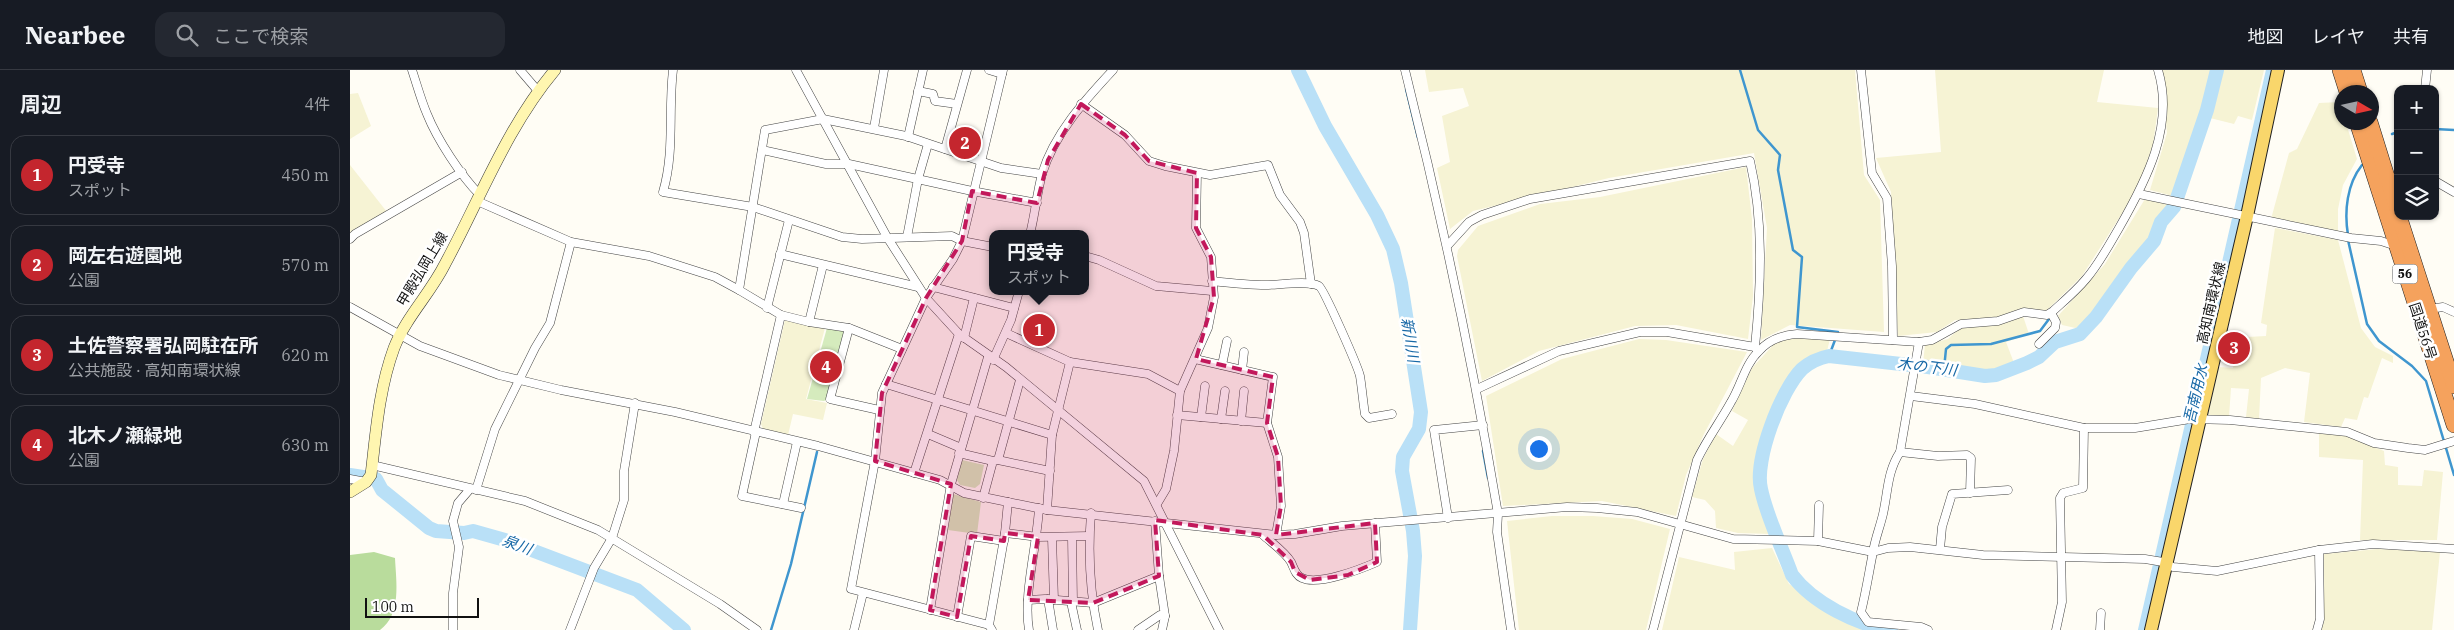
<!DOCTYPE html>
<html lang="ja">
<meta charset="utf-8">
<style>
body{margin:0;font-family:"IBM Plex Serif","Noto Sans JP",serif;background:#242831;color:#f1f3f6}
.controls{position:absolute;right:15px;top:15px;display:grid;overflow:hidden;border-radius:10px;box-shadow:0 1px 4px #0004}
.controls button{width:45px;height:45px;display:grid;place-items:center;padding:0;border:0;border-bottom:1px solid #363941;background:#171b24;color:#f1f3f6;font:25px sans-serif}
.compass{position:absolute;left:1984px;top:15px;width:45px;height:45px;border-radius:50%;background:#171b24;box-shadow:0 1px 4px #0004;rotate:99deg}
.scale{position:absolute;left:15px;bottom:12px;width:114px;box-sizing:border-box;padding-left:5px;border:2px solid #111;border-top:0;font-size:14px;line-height:18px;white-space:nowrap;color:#111;-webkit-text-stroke:4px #fff;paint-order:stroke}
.you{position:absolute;left:1188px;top:378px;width:18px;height:18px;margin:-12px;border:4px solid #fff;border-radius:50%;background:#1a73e8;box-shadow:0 0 0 8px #1a73e833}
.badge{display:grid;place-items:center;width:32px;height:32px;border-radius:50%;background:#c4262e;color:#fff;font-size:16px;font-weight:700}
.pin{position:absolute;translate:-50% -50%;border:2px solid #fff;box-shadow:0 1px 5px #0006}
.popup{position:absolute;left:639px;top:160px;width:100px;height:65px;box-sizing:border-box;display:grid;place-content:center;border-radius:10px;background:#171b24;filter:drop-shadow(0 1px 4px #0005);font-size:16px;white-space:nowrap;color:#9ea1a6}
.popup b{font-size:19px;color:#f1f3f6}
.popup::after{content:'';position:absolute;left:50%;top:100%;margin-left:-10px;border:10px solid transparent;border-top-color:#171b24}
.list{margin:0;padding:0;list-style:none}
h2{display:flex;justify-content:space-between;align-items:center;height:65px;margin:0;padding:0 20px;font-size:21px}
h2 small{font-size:16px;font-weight:400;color:#9ea1a6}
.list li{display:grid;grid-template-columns:32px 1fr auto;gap:15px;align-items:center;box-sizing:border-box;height:80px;margin:0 10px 10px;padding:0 10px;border:1px solid #363941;border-radius:15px}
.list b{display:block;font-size:19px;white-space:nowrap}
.list p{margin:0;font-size:16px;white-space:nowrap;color:#9ea1a6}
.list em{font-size:16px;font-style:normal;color:#9ea1a6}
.icon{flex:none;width:28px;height:28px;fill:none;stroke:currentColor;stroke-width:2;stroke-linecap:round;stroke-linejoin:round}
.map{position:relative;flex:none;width:2104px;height:560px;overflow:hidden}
header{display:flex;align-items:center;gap:30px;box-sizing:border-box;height:70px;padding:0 25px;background:#171b24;border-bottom:1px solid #363941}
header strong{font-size:24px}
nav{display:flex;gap:28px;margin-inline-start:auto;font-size:18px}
.search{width:350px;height:45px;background:#242831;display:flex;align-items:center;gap:12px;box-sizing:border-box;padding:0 18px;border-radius:15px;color:#9ea1a6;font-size:19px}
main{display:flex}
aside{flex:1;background:#171b24}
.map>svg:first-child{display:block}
.farmland{fill:#f6f3d4}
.green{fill:#d5ebbd}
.forest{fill:#b9dc9c}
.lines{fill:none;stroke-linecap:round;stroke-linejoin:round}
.stream{stroke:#3f96cf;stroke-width:2.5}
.canal{stroke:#b9e0f7;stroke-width:8}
.river{stroke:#b9e0f7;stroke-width:14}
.street-casing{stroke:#444;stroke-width:9}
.secondary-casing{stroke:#333;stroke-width:12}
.primary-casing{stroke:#222;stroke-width:14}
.highway-casing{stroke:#222;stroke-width:16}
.street{stroke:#fff;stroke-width:8}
.secondary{stroke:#fff6b0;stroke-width:11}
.primary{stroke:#f9d66b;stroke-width:12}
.highway{stroke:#f5a25d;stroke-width:15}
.marked{fill:#c2185b;fill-opacity:0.2;stroke:#c2185b;stroke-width:4;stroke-dasharray:10 6;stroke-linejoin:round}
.labels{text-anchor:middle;stroke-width:5;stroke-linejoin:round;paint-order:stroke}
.shield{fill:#fff;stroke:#585858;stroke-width:1}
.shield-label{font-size:12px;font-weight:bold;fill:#111}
.street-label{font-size:14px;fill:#111;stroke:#fff}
.water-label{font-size:15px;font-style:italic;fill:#1768a6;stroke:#fff}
</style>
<header>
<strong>Nearbee</strong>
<div class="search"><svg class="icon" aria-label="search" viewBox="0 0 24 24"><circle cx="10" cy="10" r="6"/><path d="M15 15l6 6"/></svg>ここで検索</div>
<nav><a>地図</a><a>レイヤ</a><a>共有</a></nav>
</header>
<main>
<aside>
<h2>周辺<small>4件</small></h2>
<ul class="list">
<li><span class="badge">1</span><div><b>円受寺</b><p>スポット</p></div><em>450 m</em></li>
<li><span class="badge">2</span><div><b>岡左右遊園地</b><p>公園</p></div><em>570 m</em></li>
<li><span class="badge">3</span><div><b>土佐警察署弘岡駐在所</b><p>公共施設 · 高知南環状線</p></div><em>620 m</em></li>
<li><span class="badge">4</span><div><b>北木ノ瀬緑地</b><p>公園</p></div><em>630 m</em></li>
</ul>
</aside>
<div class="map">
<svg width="2104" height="560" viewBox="0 0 2104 560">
<rect width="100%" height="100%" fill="#fffdf5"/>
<g class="farmland">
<polygon points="1505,0 1514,105 1530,130 1534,262 1440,255 1411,270 1417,158 1404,83 1259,108 1123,141 1100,159 1087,98 1100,92 1092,46 1119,36 1113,18 1079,22 1075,0"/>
<polygon points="1585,0 1754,0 1747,32 1808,38 1803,75 1787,120 1732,206 1696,241 1669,240 1642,249 1605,250 1587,262 1548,266 1541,122 1526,88 1591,82"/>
<polygon points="1811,0 1863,0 1857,28 1823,126 1800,120 1817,63"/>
<polygon points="1872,0 1914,0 1902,50 1888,46 1884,54 1860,48"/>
<polygon points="8,23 21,56 0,69 0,24"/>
<polygon points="1990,32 1992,52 1996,53 2007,89 1993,115 1988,139 1988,162 1921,149 1939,83 1947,79 1969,33"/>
<polygon points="0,95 37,142 0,165"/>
<polygon points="1396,97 1402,149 1403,226 1398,269 1326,255 1285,256 1189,281 1132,311 1107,186 1108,180 1128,156 1190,134 1250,127"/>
<polygon points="1795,129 1821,133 1809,148 1802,169 1780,193 1730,259 1712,255 1708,246 1755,194"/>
<polygon points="1925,158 1988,170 2011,258 2025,277 2043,286 2043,293 2032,288 2018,328 2014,327 2007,350 1995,348 1991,357 1954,352 1960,303 1935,298 1911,308 1909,349 1896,347 1899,319 1881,318 1879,347 1856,347 1868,297 1883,298 1888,272 1896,273 1897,267 1916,266 1917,255 1911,253"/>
<polygon points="1673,246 1679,264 1656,272 1664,293 1640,302 1573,293 1575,275 1598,269 1610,258"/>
<polygon points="435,250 475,258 456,329 477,333 473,350 443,344 438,365 413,359 411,354"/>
<polygon points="1448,267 1480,269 1477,281 1448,297 1411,375 1404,408 1420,464 1388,463 1366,458 1365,441 1355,430 1342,427 1353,389 1366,364 1383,376 1398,350 1382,341 1402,298 1426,272"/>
<polygon points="1289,269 1316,270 1397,282 1354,364 1336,405 1326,446 1252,431 1153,436 1136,326 1212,289"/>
<polygon points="1969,361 1994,365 2034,381 2035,395 2048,397 2048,415 2072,416 2074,400 2093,402 2087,470 2010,470 2013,390 1969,387"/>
<polygon points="1202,446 1243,446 1282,449 1320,459 1296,560 1169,560 1157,451"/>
<polygon points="1422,478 1439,514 1511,557 1511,560 1312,560 1329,487 1385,500 1384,482"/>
<polygon points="2028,479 2090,482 2082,560 1971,560 1974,552 1974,484"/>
</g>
<g class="green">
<polygon points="601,63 632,70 628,87 597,77"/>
<polygon points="477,258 493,261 495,265 478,329 474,331 457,329"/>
<polygon points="612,390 634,395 630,414 625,418 610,415 607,410"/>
<polygon points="603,424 631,432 627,464 598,460"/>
</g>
<path class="forest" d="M24,482L45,488C46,511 52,544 30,560H0V485Z"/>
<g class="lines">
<g class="stream">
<polyline points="1390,0 1408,60 1430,85 1428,100 1443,180 1452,187 1447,257 1488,262 1479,286"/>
<polyline points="1056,19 1068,68"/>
<polyline points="2085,59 2104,60"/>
<polyline points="2042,64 2048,62"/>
<path d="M1998,165C1994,141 1997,114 2012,95"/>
<polyline points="1998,170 2017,254 2029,271 2062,296 2076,311 2104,405"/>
<polyline points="1594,299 1596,279 1601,275 1641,274 1690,261 1699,249"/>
<polyline points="1133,381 1138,408"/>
<polyline points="421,560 441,494 467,382"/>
</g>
<polyline class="canal" points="1792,560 1920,0"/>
<g class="river">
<polyline points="948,0 975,56 1027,145 1043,179 1051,213 1071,342 1069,359 1053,387 1052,401 1063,461 1065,486 1060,560"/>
<polyline points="0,405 26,409 32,420 79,458 86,461 114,463 123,461 155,470 287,520 334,560"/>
<path d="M1541,560C1507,555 1463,533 1442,505C1432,477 1417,448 1411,419C1404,390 1431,320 1452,299C1460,292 1469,288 1479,286L1578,297L1635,306L1646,305L1677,293L1689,287L1705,272L1730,264L1746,247L1781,198L1804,171L1811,152L1824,137L1857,40L1867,0"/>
</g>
<defs>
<g id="street">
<path d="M62,0C67,15 71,30 77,44C87,69 111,106 130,125"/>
<polyline points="170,0 188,21"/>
<path d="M323,0C318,42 325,81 313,122L403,137L492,167L512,169L602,166L612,171L643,177"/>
<polyline points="446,0 537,167 576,228 609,264 656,297 794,411 869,560"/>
<polyline points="639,0 652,4"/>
<path d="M1055,0C1092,147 1123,294 1148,444L1147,462L1161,560"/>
<polyline points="1511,0 1522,103 1537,128 1542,196 1543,270"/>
<polyline points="2075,19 2077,0"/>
<polyline points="568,21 583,24 585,31 607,34"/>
<polyline points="731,34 775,65 799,91 815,96 860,105 918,95 930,125 950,152 954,163 961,214"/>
<polyline points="524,58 534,0"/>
<polyline points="558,67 573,0"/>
<polyline points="595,79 617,0"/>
<polyline points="412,80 476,94 499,94 622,121 687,133"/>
<polyline points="2085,111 2104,122"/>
<polyline points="1789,124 2001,168 2031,171 2046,176"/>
<polyline points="127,131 221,172 299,186 365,207 389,220"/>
<path d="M680,164C685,144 687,123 692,104C704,64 735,30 763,0"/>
<polyline points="557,167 568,109 578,74"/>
<polyline points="0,169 5,164 112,102"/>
<path d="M1098,175L1119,152L1132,145L1180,129L1400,91C1414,151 1411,217 1405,277L1408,281"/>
<polyline points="430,184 568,217"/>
<polyline points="735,186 749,190 806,216 862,221"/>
<path d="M862,211C880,213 898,215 916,215C929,215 958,210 969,216C974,219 1008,297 1010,306C1012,318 1013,332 1015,344L1019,348L1042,344"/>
<polyline points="583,217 664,238"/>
<polyline points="0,237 70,276 149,305 211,320 325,342 468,376 590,410 614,423 697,440 926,465 945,464 992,456 1217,437 1247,438 1287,442 1383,469 1468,471 1523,482 1538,478 1560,477 1633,485 1795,489 1813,492 1823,497 1867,501 1969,480 2023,474 2104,479"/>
<polyline points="417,238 439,150"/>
<polyline points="2079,239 2093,237 2104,242"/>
<polyline points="459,252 473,195"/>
<polyline points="499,258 480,329 529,340"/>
<polyline points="656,263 720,292 702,365"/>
<polyline points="614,268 624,228"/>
<path d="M1569,272L1550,382C1537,402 1538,422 1533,444C1530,457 1525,469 1523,482C1519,502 1516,522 1511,542L1518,552L1571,557L1578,560"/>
<polyline points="1689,274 1705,258 1706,252 1701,243"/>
<polyline points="552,279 499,258 459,252 431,245 389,220 415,60 473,49 556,66 651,98 692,104"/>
<polyline points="845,289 923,307 917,353 928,387 931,436 926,465"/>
<polyline points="643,290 661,250 669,221"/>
<polyline points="720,292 798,304 830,321"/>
<polyline points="872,295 877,271"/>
<polyline points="892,300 894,282"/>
<polyline points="670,310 648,390 700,401"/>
<polyline points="536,314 702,365 697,440"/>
<polyline points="1127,319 1209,281 1290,262 1317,262 1405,277"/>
<polyline points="1561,326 1625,334 1734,358 1785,358 1840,349 1880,350 1997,362 2024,373 2058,378 2075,380 2104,371"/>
<polyline points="827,345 917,353"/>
<polyline points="851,347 855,316"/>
<polyline points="871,349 875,321"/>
<polyline points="891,351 894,321"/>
<polyline points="404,362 431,245"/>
<polyline points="406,362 392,426 451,438"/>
<polyline points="578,364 611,378"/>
<polyline points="1550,382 1588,386 1617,385 1621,388 1620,423"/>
<polyline points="609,383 643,391"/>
<polyline points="22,395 175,431 248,460 370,534 407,560"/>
<polyline points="564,403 609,264"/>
<polyline points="0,409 16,412"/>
<polyline points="126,420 145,359 185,278 200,253 221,172"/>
<polyline points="633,428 643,391 648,390"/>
<polyline points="433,434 447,372"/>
<polyline points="807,434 816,419 824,381 830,321 858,258 864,227 861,187 846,158 847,103"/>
<path d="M741,443C738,482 740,523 748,560"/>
<polyline points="1098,448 1084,360 1133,355"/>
<polyline points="805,451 809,506 815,546 812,560"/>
<polyline points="655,463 688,467 739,466"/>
<path d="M913,465C922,473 935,482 941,492C944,498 945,505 952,508C968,516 1011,499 1027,492L1025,453"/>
<polyline points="722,467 723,532"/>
<polyline points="702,468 704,530"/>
<polyline points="1468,471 1469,435"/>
<polyline points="1590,479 1592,457 1602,424 1658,420"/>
<polyline points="698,529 703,560"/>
<polyline points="678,530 695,529 743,533 809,506"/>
<polyline points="721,532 727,560"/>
<polyline points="580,540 601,414 638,287"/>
<polyline points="607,547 621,466 654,471"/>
<polyline points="639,555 501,519 525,391 532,323 576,228 603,189 612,171 653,0"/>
<polyline points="103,560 103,523 109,477 103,451 108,433 120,419"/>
<polyline points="220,560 244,498 262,468 274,430 274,401 285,333"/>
<polyline points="504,560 513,523"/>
<polyline points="642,560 639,555 655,463 658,432"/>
<path d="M679,560C673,525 687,476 689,438"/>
<polyline points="788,560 810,545 815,546"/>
<path d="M1303,560L1347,390C1357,369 1370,352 1381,332C1391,316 1395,294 1409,281C1419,270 1433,265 1447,264L1569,272L1582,270L1611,254L1648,251L1674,242L1697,245L1703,241C1714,231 1726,221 1736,209C1749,194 1759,175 1769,158C1796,111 1825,56 1808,0"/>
<polyline points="1706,560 1712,532 1710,428 1713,423 1733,418 1734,358"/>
<polyline points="1750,560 1751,543"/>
<polyline points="1967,560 1970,549 1969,480"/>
</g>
<path id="secondary" d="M0,422L16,412L21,405C26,362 29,319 44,278C56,247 80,224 95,194C130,129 157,57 205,0"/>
<polyline id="primary" points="1801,560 1897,146 1928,0"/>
<g id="highway">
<polyline points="1990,0 1997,22"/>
<polyline points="2003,0 2010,22"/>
<polyline points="2007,52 2104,355"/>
<polyline points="2020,52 2048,142"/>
<polyline points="2049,146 2104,316"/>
</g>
</defs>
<use href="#street" class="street-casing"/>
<use href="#secondary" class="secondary-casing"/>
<use href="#primary" class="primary-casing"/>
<use href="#highway" class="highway-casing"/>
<use href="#street" class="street"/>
<use href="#secondary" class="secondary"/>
<use href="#primary" class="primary"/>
<use href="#highway" class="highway"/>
</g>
<path class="marked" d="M731,34L775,65L799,91L847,103L846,158L861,187L864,227L846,289L923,307L917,353L928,387L931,436L926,465L1025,453L1027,492L998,505L960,510L945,502L941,492L913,465L805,450L809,506L743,533L678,530L688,467L655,463L654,471L621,466L607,547L580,540L601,414L525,391L532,323L576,228L612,171L622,121L687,133L698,90Z"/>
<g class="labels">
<rect class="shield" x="2042.5" y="194.5" width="25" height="19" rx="4"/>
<g class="shield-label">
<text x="2055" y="208">56</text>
</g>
<g class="street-label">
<text transform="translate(72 199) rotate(-59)" y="5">甲殿弘岡上線</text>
<text transform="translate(1861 233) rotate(-77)" y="5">高知南環状線</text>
<text transform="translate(2073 261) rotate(72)" y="5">国道56号</text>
</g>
<g class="water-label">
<text transform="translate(1060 270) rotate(81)" y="5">新川川</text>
<text transform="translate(1577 297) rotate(7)" y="5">木の下川</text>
<text transform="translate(1846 324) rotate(-77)" y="5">吾南用水</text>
<text transform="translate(167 475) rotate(20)" y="5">泉川</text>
</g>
</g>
</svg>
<div class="controls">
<button>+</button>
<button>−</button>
<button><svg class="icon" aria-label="layers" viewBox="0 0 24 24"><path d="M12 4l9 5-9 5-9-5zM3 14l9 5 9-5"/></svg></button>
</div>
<svg class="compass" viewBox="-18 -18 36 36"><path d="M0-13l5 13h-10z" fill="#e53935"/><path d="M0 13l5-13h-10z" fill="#9ea1a6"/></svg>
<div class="scale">100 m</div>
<div class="you"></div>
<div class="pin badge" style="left:689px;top:260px">1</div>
<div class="popup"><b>円受寺</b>スポット</div>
<div class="pin badge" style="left:615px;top:73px">2</div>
<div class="pin badge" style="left:1884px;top:278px">3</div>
<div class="pin badge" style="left:476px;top:297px">4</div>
</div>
</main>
